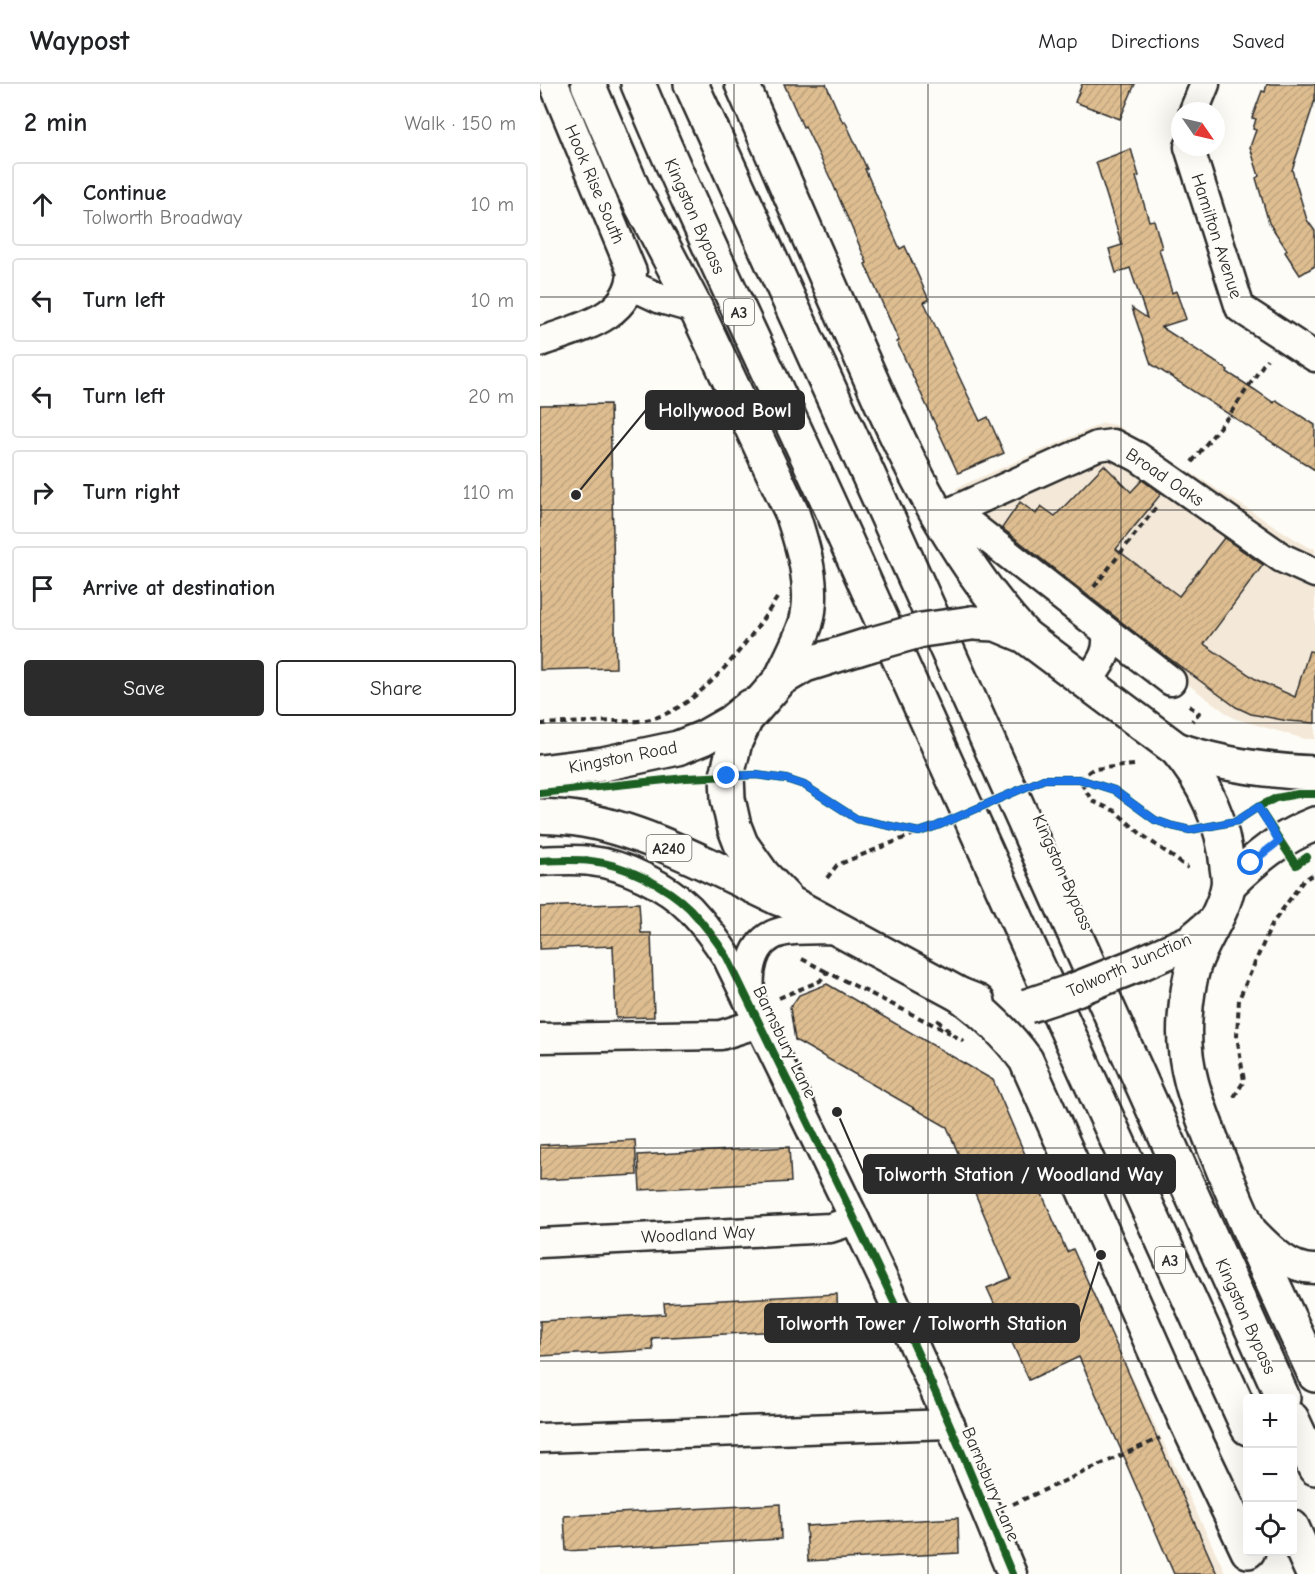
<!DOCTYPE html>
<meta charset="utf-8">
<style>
body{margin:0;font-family:"Comic Neue",sans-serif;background:#f2f2f2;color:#202124}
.controls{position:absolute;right:18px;bottom:18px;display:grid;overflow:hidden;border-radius:6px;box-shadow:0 6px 24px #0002}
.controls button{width:54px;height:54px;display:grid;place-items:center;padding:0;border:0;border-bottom:2px solid #e0e0e0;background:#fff;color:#202124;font:30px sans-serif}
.compass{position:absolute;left:631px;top:18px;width:54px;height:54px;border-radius:50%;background:#fff;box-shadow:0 6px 24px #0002;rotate:124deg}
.stop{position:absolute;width:18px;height:18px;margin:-14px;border:4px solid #1a73e8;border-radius:50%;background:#fff}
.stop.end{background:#1a73e8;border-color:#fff;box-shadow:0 2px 6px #0008}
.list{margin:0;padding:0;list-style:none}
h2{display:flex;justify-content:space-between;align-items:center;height:78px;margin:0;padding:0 24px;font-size:26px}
h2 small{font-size:20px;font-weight:400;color:#757577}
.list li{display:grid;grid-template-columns:39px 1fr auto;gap:18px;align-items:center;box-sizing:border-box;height:84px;margin:0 12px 12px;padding:0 12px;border:2px solid #e0e0e0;border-radius:6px}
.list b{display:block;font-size:22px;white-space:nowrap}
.list p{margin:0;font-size:20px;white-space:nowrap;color:#757577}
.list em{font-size:20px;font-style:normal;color:#757577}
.actions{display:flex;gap:12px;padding:18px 24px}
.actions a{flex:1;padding:14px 0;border:2px solid #2b2b2b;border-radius:6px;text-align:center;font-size:21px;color:#2b2b2b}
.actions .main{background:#2b2b2b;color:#fff}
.icon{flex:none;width:33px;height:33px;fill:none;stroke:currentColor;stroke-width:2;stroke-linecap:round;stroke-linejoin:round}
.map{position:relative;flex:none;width:775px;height:1490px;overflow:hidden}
header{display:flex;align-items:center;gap:36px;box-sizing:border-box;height:84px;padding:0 30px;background:#fff;border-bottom:2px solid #e0e0e0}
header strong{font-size:28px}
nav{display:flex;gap:33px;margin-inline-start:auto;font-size:21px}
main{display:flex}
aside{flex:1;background:#fff}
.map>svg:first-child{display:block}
.built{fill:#f4e9d8}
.building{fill:url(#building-hatch);stroke:#2b2b2b;stroke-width:1.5}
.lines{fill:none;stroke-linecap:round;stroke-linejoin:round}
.minor-casing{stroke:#2b2b2b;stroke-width:33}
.major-casing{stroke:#2b2b2b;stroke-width:38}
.highway-casing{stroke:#2b2b2b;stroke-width:38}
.path{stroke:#2b2b2b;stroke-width:4;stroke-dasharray:6 4.5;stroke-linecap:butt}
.minor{stroke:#fdfcf7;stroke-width:28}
.major{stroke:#fdfcf7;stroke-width:33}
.highway{stroke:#fdfcf7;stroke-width:33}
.highway-bridge-casing{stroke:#2b2b2b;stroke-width:38;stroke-linecap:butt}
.highway-bridge{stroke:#fdfcf7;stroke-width:33}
.cycleway-casing{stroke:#fdfcf7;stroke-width:11}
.cycleway{stroke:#1b5e20;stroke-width:8}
.route{stroke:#1a73e8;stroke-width:8}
.grid{fill:none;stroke:#2b2b2b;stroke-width:1.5;stroke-opacity:0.55}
.labels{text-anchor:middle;stroke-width:4.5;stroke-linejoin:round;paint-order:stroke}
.shield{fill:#fdfcf7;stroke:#6a6a68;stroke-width:1.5}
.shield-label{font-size:16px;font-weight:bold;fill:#2b2b2b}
.street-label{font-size:18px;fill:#2b2b2b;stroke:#fdfcf7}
.leader{fill:none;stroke:#2b2b2b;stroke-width:2}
.callout-dot{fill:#2b2b2b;stroke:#fdfcf7;stroke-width:2}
.callout{fill:#2b2b2b;stroke:#2b2b2b;stroke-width:2}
.callout-label{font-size:20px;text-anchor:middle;font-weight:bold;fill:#fff}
</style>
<header>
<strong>Waypost</strong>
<nav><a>Map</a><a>Directions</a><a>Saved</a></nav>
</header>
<main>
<aside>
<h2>2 min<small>Walk · 150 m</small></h2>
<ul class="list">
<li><svg class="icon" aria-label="ahead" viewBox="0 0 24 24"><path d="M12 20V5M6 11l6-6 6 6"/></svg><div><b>Continue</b><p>Tolworth Broadway</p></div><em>10 m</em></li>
<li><svg class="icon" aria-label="left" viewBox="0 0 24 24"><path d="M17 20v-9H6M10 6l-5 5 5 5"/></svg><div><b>Turn left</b></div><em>10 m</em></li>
<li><svg class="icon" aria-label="left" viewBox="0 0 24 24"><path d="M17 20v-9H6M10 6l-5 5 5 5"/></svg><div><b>Turn left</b></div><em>20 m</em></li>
<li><svg class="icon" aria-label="right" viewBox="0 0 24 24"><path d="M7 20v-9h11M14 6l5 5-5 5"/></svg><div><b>Turn right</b></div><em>110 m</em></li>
<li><svg class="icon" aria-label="arrive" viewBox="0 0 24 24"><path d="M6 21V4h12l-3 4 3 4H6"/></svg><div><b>Arrive at destination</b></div></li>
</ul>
<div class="actions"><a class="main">Save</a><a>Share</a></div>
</aside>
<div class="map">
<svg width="775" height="1490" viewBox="0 0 775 1490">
<defs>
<pattern id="building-hatch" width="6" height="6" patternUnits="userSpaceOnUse" patternTransform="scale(1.5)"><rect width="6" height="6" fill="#debe91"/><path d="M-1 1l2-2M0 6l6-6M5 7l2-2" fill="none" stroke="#bfa37d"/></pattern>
</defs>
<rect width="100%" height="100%" fill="#fdfcf7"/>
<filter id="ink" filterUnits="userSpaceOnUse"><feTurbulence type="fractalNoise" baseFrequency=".0167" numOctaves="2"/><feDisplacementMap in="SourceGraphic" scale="12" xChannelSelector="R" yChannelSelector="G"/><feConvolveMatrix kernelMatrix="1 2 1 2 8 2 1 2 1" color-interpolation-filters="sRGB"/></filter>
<g filter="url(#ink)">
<g class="built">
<polygon points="563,339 576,341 766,462 775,465 775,655 765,655 693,634 418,430 416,404"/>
<polygon points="575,1257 686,1490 659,1490 554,1267"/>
</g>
<g class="building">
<polygon points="244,0 286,0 303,39 305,37 327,85 325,85 360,165 365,162 389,216 384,218 440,337 448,333 464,369 418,389 357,258 359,257 325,180 327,179 293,100 265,42 263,43"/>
<polygon points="542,0 595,0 580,35 535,18"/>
<polygon points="727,0 775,0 775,16 752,86 767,136 775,147 775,182 760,191 745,168 747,166 729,139 716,94 719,92 710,63 716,46 713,45 716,35 712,34 722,7 725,8"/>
<polygon points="591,65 599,92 596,93 609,137 614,136 622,164 619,165 632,209 636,207 646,235 621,243 688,286 687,288 715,306 734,319 736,316 775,341 775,386 611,280 592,224 607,234 590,184 576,189 569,165 582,161 556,78"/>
<polygon points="70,320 76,584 0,586 0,321"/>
<polygon points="564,381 591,408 602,396 621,410 576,465 639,512 684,454 723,481 664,560 717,596 755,613 769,567 775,568 775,639 748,637 711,630 696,623 611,561 462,444 480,418 496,430 501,422 515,432"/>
<polygon points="99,819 101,849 111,849 114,933 76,934 73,862 0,865 0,823"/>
<polygon points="287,900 453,996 527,1168 533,1165 575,1258 677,1490 634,1490 586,1379 587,1379 539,1273 489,1296 447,1204 471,1194 407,1043 255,956 250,924 259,911"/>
<polygon points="95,1056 97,1091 0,1096 0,1061"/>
<polygon points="249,1063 251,1098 100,1106 98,1071"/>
<polygon points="297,1210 298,1244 112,1254 113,1266 0,1272 0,1237 125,1230 124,1219"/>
<polygon points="240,1420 241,1455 26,1467 24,1432"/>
<polygon points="418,1434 419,1469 268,1477 266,1442"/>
</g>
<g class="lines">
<defs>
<g id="minor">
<polyline points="654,27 665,0"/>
<polyline points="649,63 700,224 775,273"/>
<polyline points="91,201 121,215 156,225"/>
<path d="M0,258C37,244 90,235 92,188L14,0"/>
<path d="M413,427L566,547C571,569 559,581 547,598"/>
<polyline points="402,436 413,427 557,362 573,360 598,373 742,474 775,489"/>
<polyline points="566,547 631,597"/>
<path d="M0,777C17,776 35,775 51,777C83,780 127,802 150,825C164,840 176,856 187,873C262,1028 340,1182 409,1339C431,1389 451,1440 472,1490"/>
<path d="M211,917C207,891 210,856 241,848C259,844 279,846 297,845"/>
<polyline points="0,954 181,951 219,939"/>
<path d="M708,1142C726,1160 748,1186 775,1185"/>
<polyline points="0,1159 290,1144 315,1136"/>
<polyline points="0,1354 410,1340"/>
</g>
<g id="major">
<path d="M636,665C681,681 727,687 775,689"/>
<path d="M689,800C715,775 741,753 775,740"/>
</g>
<g id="highway">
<path d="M48,0L93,105L156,225L252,429C263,462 276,504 266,539C260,558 249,577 241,595"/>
<path d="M98,0C163,155 238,306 307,459C440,754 573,1050 708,1344"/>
<polyline points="151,0 348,434 743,1314"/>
<path d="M202,0C238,82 273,163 309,245C355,352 404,464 484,551"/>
<path d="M432,539L456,540L485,552L636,665C664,697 684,740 687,783C688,789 689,796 688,802C683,830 663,854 654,881C649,897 646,918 645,935C641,986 661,1028 679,1075C708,1148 742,1219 775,1291"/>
<polyline points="329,561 265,581 241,595 206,635 195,658 187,692 188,715 194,742 201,760 223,791 250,819 420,911 438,918"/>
<polyline points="0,688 63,680 138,664 163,654 191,638 211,622"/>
<path d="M0,732C12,733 25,733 37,735C104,745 179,787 240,815"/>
<polyline points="597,881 650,858 673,839"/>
<path d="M420,911C446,930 467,950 486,976L648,1341L708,1467"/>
<polyline points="752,1335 775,1384"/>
<polyline points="752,1443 773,1490"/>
</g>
</defs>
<use href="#minor" class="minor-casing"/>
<use href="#major" class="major-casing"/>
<use href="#highway" class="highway-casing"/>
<g class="path">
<polyline points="652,378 690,330 727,275"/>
<polyline points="554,503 618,421"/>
<polyline points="649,622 659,629 652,637"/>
<path d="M0,640C25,639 49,638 74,637C84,637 96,638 106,636C159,627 210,556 237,514"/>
<polyline points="594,681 553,685 539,695 552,717 575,727 601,750 648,784"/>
<polyline points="287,794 297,781 379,748"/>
<polyline points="262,875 287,888"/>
<polyline points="239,914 280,897 287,888 410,949"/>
<polyline points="397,936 413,951 424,957"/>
<polyline points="694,1013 704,997 697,952 699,915 732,840 763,797 775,789"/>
<polyline points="473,1420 620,1354"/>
</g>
<use href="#minor" class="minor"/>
<use href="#major" class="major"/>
<use href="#highway" class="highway"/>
<defs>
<g id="highway-bridge">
<polyline points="329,561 382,546 432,539"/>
<polyline points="487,922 529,908 597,881"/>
</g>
</defs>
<use href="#highway-bridge" class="highway-bridge-casing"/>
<use href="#highway-bridge" class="highway-bridge"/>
<defs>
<g id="cycleway">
<polyline points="0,709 145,694 216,691 246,695 264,701 317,735 379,748 397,742 504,695 539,695 574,706 615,736 632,742 650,746 697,737 718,723 736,714 758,710 775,710"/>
<polyline points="718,723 756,781 767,773"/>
<path d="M0,777C17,776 35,775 51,777C83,780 127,802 150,825C164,840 176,856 187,873C262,1028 340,1182 409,1339C431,1389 451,1440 472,1490"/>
</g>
</defs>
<use href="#cycleway" class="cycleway-casing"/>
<use href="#cycleway" class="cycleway"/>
</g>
</g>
<g class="lines" filter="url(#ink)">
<polyline class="route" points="187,692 216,691 246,695 264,701 317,735 379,748 397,742 504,695 539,695 574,706 615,736 632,742 650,746 697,737 718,723 739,757 711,779"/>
</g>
<path class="grid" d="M194,0V1490M388,0V1490M581,0V1490M0,213H775M0,426H775M0,639H775M0,851H775M0,1064H775M0,1277H775"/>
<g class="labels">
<g class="shield">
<rect x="184" y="215" width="30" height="26" rx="4.5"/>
<rect x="106.5" y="751" width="45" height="26" rx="4.5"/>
<rect x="615" y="1163" width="30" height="26" rx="4.5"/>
</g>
<g class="shield-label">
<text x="199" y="234">A3</text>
<text x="129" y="770">A240</text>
<text x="630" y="1182">A3</text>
</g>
<g class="street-label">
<text transform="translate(55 100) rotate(67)" y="6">Hook Rise South</text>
<text transform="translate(155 132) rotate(66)" y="6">Kingston Bypass</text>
<text transform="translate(677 152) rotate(72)" y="6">Hamilton Avenue</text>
<text transform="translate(625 393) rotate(34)" y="6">Broad Oaks</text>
<text transform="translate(83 673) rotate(-11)" y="6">Kingston Road</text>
<text transform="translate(523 788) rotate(66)" y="6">Kingston Bypass</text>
<text transform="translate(589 881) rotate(-24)" y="6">Tolworth Junction</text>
<text transform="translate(245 958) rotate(64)" y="6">Barnsbury Lane</text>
<text transform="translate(158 1150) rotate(-3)" y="6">Woodland Way</text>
<text transform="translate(706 1232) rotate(66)" y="6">Kingston Bypass</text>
<text transform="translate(451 1400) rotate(67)" y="6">Barnsbury Lane</text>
</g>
</g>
<path class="leader" d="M36 411L106 326M297 1028L324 1090M561 1171L539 1239"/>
<g class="callout-dot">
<circle cx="36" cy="411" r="6"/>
<circle cx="297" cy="1028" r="6"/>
<circle cx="561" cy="1171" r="6"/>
</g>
<g class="callout">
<rect x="106" y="307" width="158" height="38" rx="6"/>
<rect x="324" y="1071" width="311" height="38" rx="6"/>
<rect x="225" y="1220" width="314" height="38" rx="6"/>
</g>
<g class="callout-label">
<text x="185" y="333">Hollywood Bowl</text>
<text x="479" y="1097">Tolworth Station / Woodland Way</text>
<text x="382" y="1246">Tolworth Tower / Tolworth Station</text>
</g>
</svg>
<div class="controls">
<button>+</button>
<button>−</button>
<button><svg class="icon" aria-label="locate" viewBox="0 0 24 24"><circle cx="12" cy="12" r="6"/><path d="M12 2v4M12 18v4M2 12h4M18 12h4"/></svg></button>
</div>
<svg class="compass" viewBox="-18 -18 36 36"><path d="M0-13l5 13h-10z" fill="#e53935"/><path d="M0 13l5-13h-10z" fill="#757577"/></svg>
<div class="stop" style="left:711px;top:779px"></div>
<div class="stop end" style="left:187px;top:692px"></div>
</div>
</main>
